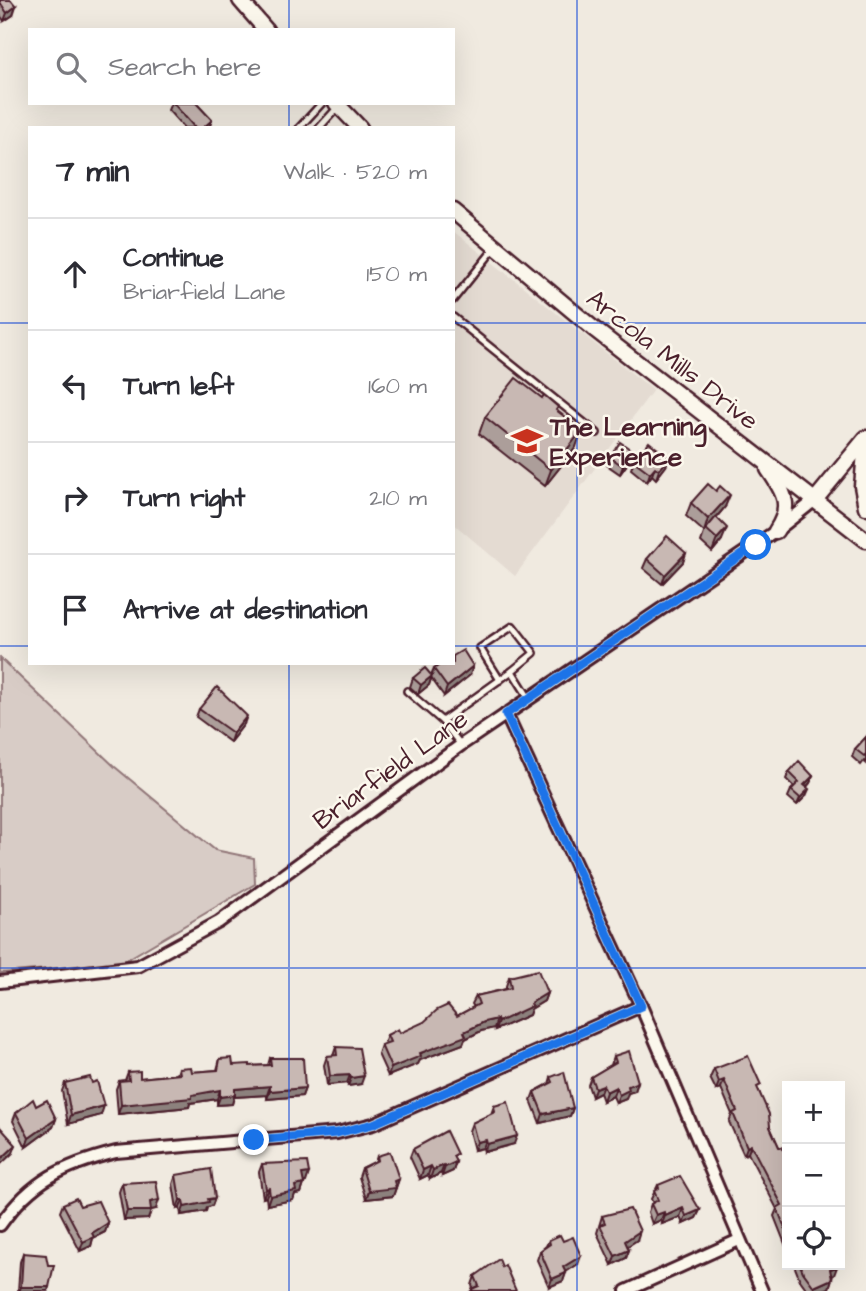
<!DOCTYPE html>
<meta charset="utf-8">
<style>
body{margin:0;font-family:"Architects Daughter",sans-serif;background:#f7f7f7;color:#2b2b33}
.controls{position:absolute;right:21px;bottom:21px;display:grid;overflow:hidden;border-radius:0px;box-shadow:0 7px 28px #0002}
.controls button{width:63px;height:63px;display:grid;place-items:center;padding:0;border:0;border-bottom:2px solid #e1e1e2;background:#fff;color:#2b2b33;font:35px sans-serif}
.stop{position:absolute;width:21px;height:21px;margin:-16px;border:5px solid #1a73e8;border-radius:50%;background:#fff}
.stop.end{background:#1a73e8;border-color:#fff;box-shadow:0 2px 7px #0008}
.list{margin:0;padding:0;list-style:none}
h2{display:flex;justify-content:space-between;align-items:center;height:91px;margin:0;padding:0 28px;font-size:30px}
h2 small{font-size:23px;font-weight:400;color:#7c7c81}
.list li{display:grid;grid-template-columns:46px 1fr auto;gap:21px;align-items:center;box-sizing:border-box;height:112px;padding:0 28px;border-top:2px solid #e1e1e2}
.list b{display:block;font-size:26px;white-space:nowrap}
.list p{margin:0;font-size:23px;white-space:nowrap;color:#7c7c81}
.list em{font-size:23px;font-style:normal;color:#7c7c81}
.icon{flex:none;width:38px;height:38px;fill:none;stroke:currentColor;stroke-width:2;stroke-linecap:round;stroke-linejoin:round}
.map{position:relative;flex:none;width:866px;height:1291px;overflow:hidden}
.search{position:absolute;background:#fff;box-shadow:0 7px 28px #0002;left:28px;top:28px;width:427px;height:77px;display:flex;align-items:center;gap:18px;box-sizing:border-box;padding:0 24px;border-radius:0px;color:#7c7c81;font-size:26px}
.panel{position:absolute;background:#fff;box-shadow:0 7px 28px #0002;left:28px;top:126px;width:427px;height:539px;border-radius:0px}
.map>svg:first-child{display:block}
.built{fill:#e4dbd2}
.green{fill:#d8ccc6;stroke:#917678;stroke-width:2}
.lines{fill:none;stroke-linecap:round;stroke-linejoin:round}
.service-casing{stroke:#4a1f2b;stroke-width:10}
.minor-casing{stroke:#4a1f2b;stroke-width:16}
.tertiary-casing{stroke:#4a1f2b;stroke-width:19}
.service{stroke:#fbf7ec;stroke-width:5}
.minor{stroke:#fbf7ec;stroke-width:10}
.tertiary{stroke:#fbf7ec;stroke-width:14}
.wall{fill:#ac9e9a;stroke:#4a1f2b;stroke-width:2}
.shaded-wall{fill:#8c817d;stroke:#4a1f2b;stroke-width:2}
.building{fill:#c8b8b3;stroke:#4a1f2b;stroke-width:2}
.route{stroke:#1a73e8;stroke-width:9}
.grid{fill:none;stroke:#1d4ed8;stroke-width:2;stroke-opacity:0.55}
.labels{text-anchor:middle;stroke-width:5;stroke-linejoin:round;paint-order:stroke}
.street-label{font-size:26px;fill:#4a1f2b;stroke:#fbf7ec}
.poi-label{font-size:26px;font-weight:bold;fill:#4a1f2b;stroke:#fbf7ec;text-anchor:start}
</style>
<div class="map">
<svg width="866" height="1291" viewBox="0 0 866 1291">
<rect width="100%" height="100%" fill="#f0eae0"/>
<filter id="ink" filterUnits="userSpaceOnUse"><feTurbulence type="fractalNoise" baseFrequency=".0143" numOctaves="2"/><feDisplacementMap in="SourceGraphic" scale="14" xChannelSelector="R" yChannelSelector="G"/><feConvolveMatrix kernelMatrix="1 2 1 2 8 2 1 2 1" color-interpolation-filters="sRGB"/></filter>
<g filter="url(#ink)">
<polygon class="built" points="453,231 653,390 515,576 453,523"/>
<polygon class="green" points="0,658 115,767 215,850 254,858 255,884 121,963 0,973"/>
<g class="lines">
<defs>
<g id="service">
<polyline points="299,128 322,103"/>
<polyline points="319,128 338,107"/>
<polyline points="453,300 494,249"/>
<polyline points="453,317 597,433"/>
<polyline points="500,680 480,648 513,626 534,653 512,671"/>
<polyline points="407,691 442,721"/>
<polyline points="461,745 442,721 512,671 529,698"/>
</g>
<g id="minor">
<polyline points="506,714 641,1006 762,1291"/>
<polyline points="0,982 138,966 219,922 461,745 776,531 815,500"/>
<path d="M0,1225C32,1180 64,1165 116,1152L337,1133L373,1124L641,1006"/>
<polyline points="626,1291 739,1240"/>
</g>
<g id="tertiary">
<polyline points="240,0 266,30"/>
<polyline points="336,103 360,128"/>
<polyline points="453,211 594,329 866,540"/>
<polyline points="866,442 862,486 866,507"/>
<path d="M768,469C784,492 793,506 776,531"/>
<polyline points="815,500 866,438"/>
</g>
</defs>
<use href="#service" class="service-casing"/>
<use href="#minor" class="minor-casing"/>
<use href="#tertiary" class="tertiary-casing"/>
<use href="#service" class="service"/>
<use href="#minor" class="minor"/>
<use href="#tertiary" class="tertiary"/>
</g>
<g class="wall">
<polygon points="0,0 13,15 4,21 0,15"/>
<polygon points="171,103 196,103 212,120 209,128 184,128 168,110"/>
<polygon points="542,398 558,407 557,410 576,447 545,486 479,434 485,417"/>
<polygon points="610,457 630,460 620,474 607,465"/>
<polygon points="634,461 666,466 656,479 652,475 647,482 631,469"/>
<polygon points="691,503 725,507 715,519 722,540 712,552 701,542 705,530 704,532 686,516"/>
<polygon points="686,553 683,562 662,584 643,568 647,559"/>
<polygon points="434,669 470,675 444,696 431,678 429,685 418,694 410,687 413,678 431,676"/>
<polygon points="199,709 244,724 230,742 196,717"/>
<polygon points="866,737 866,763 864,761 861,765 852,757 855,749"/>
<polygon points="789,772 813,776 810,783 807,787 806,796 797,805 788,797 791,790 794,787 786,779"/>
<polygon points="509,977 547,993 544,1001 531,1009 529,1015 495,1030 494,1028 481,1031 465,1039 463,1044 420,1060 418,1064 388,1076 378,1054 381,1045 384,1044 387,1035 400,1033 457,1016 474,1007 472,1004 476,996 506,989 506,986"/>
<polygon points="336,1047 361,1084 348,1086 347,1083 327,1085 324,1065 327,1056 333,1056"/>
<polygon points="614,1056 638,1082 635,1091 628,1093 626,1099 616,1103 613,1096 603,1101 600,1093 592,1097 588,1085 591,1077 611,1065"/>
<polygon points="270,1058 305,1088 302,1096 267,1099 267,1095 234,1097 232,1104 217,1105 217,1099 190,1103 189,1107 118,1114 116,1089 119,1081 125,1080 128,1072 140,1078 177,1074 179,1068 192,1072 217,1070 220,1059 233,1065 250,1066 268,1065"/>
<polygon points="714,1069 759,1091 770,1127 779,1147 787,1157 787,1249 774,1216 777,1209 748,1153 744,1155 729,1122 732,1114 721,1088 716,1090 710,1078"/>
<polygon points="551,1077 573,1108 570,1116 540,1123 531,1100 534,1092 549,1084"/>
<polygon points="65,1083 92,1083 101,1115 68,1124 62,1091"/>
<polygon points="36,1106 56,1119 53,1127 26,1147 13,1121 16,1113"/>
<polygon points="494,1106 514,1144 484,1152 483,1148 474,1150 469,1131 472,1123 491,1114"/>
<polygon points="413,1149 455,1160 456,1162 453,1171 442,1176 441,1173 430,1179 428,1175 420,1179 410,1157"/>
<polygon points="377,1156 399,1179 393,1196 366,1199 359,1177 362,1168 375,1162"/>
<polygon points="262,1164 306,1182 303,1182 304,1184 301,1193 295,1194 293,1200 267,1205 266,1197 263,1198 259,1172"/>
<polygon points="176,1175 215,1198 212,1206 207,1207 206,1211 181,1215 180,1208 177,1209 173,1184"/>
<polygon points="122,1183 156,1209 151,1210 148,1219 124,1220 119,1192"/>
<polygon points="658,1185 700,1210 696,1218 683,1224 680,1217 662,1224 661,1220 652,1224 648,1212 651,1204 653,1203 651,1199"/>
<polygon points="63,1204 80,1206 108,1223 105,1232 93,1238 91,1246 80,1251 60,1212"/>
<polygon points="602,1216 637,1240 627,1246 629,1250 626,1258 612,1265 597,1233"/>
<polygon points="549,1240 563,1241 578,1264 566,1272 563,1281 549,1287 537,1260 540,1251 546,1246"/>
<polygon points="23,1253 48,1291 18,1291 20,1262"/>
<polygon points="794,1265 836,1265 829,1288 821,1291 808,1291 800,1280"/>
<polygon points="502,1267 516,1291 471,1291 473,1289 472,1285 475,1276"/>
</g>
<g class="shaded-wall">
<polygon points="16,6 13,15 4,21 7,13"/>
<polygon points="212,120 209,128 203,128"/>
<polygon points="582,430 576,447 545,486 551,470"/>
<polygon points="633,451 630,460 620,474 623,466"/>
<polygon points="669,458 666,466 656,479 659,470"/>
<polygon points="655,467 652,475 647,482 650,473"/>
<polygon points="730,495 725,507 704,532 708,519"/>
<polygon points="727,528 722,540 712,552 717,539"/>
<polygon points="686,553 683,562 662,584 665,575"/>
<polygon points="473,666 470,675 444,696 447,687"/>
<polygon points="432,676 429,685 418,694 421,685"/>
<polygon points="247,716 244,724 230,742 233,733"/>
<polygon points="813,776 810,783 802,792 804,785"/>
<polygon points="809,789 806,796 797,805 800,798"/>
<polygon points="547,993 544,1001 531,1009 529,1015 495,1030 498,1022"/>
<polygon points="497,1019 494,1028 481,1031 465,1039 463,1044 420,1060 418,1064 388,1076 391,1068 484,1022"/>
<polygon points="350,1075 347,1083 327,1085 330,1076"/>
<polygon points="364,1076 361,1084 348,1086 351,1078"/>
<polygon points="724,1080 721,1088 716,1090 719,1082"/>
<polygon points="638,1082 635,1091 628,1093 626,1099 616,1103 619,1095 628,1086"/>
<polygon points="603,1085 600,1093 592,1097 595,1088"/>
<polygon points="270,1086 267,1095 234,1097 232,1104 217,1105 220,1097 235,1089"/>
<polygon points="616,1087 613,1096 603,1101 606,1092"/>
<polygon points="305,1088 302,1096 267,1099 270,1091"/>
<polygon points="220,1090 217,1099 190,1103 189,1107 118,1114 121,1105"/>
<polygon points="104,1106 101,1115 68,1124 71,1115"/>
<polygon points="573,1108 570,1116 540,1123 543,1114"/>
<polygon points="56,1119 53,1127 26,1147 29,1138"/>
<polygon points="517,1136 514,1144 484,1152 487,1144"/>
<polygon points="486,1140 483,1148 474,1150 477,1142"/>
<polygon points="16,1145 13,1153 0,1165 0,1160"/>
<polygon points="751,1145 748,1153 744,1155 747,1147"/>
<polygon points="456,1162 453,1171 442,1176 445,1167"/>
<polygon points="444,1165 441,1173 430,1179 433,1170"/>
<polygon points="431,1166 428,1175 420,1179 423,1170"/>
<polygon points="309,1173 306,1182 299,1183 302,1174"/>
<polygon points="399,1179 393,1196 366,1199 369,1191"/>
<polygon points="304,1184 301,1193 295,1194 293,1200 267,1205 270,1196 295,1186"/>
<polygon points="269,1188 266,1197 263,1198 266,1189"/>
<polygon points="215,1198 212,1206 207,1207 206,1211 181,1215 184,1207"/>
<polygon points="159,1200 156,1209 146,1211 150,1202"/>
<polygon points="180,1200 183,1200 180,1208 177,1209"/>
<polygon points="683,1208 680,1217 662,1224 665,1216"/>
<polygon points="700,1210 696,1218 683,1224 686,1216"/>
<polygon points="127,1211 151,1211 148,1219 124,1220"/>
<polygon points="664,1212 661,1220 652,1224 656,1215"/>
<polygon points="108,1223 105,1232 93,1238 91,1246 80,1251 83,1242 92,1233"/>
<polygon points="640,1231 637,1240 622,1250 625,1241"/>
<polygon points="629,1250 626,1258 612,1265 615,1256"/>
<polygon points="581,1256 578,1264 560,1275 563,1267"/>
<polygon points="837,1267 834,1275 827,1278 830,1269"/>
<polygon points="566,1273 563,1281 549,1287 552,1279"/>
<polygon points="832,1279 829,1288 821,1291 813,1291 814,1287"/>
<polygon points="21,1287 49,1287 48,1291 19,1291"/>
</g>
<g class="building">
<polygon points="0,0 11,0 16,6 7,13 0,2"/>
<polygon points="173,103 196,103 212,120 203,128 195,128"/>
<polygon points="516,378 542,398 544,395 558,407 556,410 582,430 551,470 485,417"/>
<polygon points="620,442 633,451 623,466 610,457"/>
<polygon points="649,442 669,458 659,470 655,467 650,473 634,461"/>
<polygon points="708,484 716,491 720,486 730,495 708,519 691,503"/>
<polygon points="716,517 727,528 717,539 706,529"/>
<polygon points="667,536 686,553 665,575 647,559"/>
<polygon points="463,650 473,666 447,687 434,669 442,663 453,663 453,656"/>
<polygon points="425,668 432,676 421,685 413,678"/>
<polygon points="217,687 247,716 233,733 199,709"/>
<polygon points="866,737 866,754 864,756 855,749"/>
<polygon points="799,761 813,776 804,785 809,789 800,798 791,790 799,782 789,772"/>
<polygon points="538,970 547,993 531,1003 532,1006 498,1022 497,1019 484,1022 464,1032 466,1036 420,1053 421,1056 391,1068 381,1045 390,1042 387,1035 398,1029 400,1033 424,1022 437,1010 448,1005 457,1016 479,1004 476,996 511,988 509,977"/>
<polygon points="336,1047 359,1048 364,1076 351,1078 350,1075 330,1076 327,1056 337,1055"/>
<polygon points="629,1051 638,1082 628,1086 629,1090 619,1095 616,1087 606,1092 603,1085 595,1088 591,1077 616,1062 614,1056"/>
<polygon points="748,1056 761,1085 757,1087 769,1114 770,1127 779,1147 782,1147 787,1157 787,1233 777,1208 782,1205 751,1145 747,1147 733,1113 737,1111 724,1080 719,1082 714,1069"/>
<polygon points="232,1058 233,1065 250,1064 250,1066 271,1065 270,1058 303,1058 305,1088 270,1091 270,1086 235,1089 235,1095 220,1097 220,1090 192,1095 192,1098 121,1105 119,1081 129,1080 128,1072 140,1071 140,1078 180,1074 179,1068 191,1067 192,1072 218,1070 220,1059"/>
<polygon points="564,1072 573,1108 543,1114 534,1092 553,1082 551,1077"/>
<polygon points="90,1077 92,1083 97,1081 104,1106 71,1115 65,1083"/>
<polygon points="33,1099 36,1106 47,1100 56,1119 29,1138 16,1113"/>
<polygon points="508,1102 517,1136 487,1144 486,1140 477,1142 472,1123 495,1112 494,1106"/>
<polygon points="0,1127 16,1145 0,1160"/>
<polygon points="446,1131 457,1154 453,1156 456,1162 445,1167 444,1165 433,1170 431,1166 423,1170 413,1149"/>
<polygon points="390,1152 399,1179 394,1181 396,1188 369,1191 362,1168 378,1160 377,1156"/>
<polygon points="307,1162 309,1173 302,1174 304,1184 295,1186 296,1191 270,1196 269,1188 266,1189 262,1164"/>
<polygon points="211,1169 215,1198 208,1199 209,1202 184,1207 183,1200 180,1200 176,1175"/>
<polygon points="680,1176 700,1210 686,1216 683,1208 665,1216 664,1212 656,1215 651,1204 658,1200 654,1191 659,1188 658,1185"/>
<polygon points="156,1181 159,1200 150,1202 151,1211 127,1211 122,1183"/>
<polygon points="76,1198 80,1206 98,1201 108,1223 92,1233 94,1237 83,1242 63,1204"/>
<polygon points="630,1209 640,1231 625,1241 629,1250 615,1256 600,1225 605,1223 602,1216"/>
<polygon points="560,1235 563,1241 573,1237 581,1256 563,1267 566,1273 552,1279 540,1251 550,1244 549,1240"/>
<polygon points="23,1253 46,1255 48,1265 54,1265 49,1287 21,1287"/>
<polygon points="499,1259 502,1267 505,1265 516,1291 472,1291 472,1289 479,1286 475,1276"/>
<polygon points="800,1265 836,1265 837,1267 830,1269 832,1279 814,1287 803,1272"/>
</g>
</g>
<g class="lines" filter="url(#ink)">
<polyline class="route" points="254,1140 337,1133 373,1124 641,1006 506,714 756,545"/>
</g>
<path class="grid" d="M289,0V30M577,0V1291M289,103V128M0,323H30M453,323H866M0,646H30M453,646H866M289,663V1291M0,968H866"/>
<defs>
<symbol id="school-bare" viewBox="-9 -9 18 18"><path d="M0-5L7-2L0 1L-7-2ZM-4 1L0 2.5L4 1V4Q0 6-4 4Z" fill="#c8321e" stroke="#fbf7ec" stroke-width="2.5" paint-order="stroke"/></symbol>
</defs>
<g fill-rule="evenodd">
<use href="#school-bare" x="505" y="419" width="44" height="44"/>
</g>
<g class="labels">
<g class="street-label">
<text transform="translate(673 359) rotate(38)" y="9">Arcola Mills Drive</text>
<text transform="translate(390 769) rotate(-36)" y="9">Briarfield Lane</text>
</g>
<g class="poi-label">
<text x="550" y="435">The Learning<tspan x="550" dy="30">Experience</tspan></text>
</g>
</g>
</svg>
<div class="controls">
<button>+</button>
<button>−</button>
<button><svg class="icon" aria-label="locate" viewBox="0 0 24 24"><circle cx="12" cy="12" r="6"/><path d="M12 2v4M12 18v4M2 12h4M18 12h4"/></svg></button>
</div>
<div class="stop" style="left:756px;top:545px"></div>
<div class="stop end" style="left:254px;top:1140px"></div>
<div class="search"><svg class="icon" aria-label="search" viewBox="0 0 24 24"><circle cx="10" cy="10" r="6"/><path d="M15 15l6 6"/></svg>Search here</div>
<section class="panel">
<h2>7 min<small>Walk · 520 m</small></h2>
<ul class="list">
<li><svg class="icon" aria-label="ahead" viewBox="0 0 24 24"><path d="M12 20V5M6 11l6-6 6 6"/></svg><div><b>Continue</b><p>Briarfield Lane</p></div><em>150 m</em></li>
<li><svg class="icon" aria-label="left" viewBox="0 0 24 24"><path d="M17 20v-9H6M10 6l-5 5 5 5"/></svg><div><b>Turn left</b></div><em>160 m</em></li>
<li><svg class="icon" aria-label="right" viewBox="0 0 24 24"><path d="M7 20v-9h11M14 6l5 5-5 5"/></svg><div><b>Turn right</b></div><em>210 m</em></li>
<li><svg class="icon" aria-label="arrive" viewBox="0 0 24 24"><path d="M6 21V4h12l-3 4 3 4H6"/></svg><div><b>Arrive at destination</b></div></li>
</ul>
</section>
</div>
